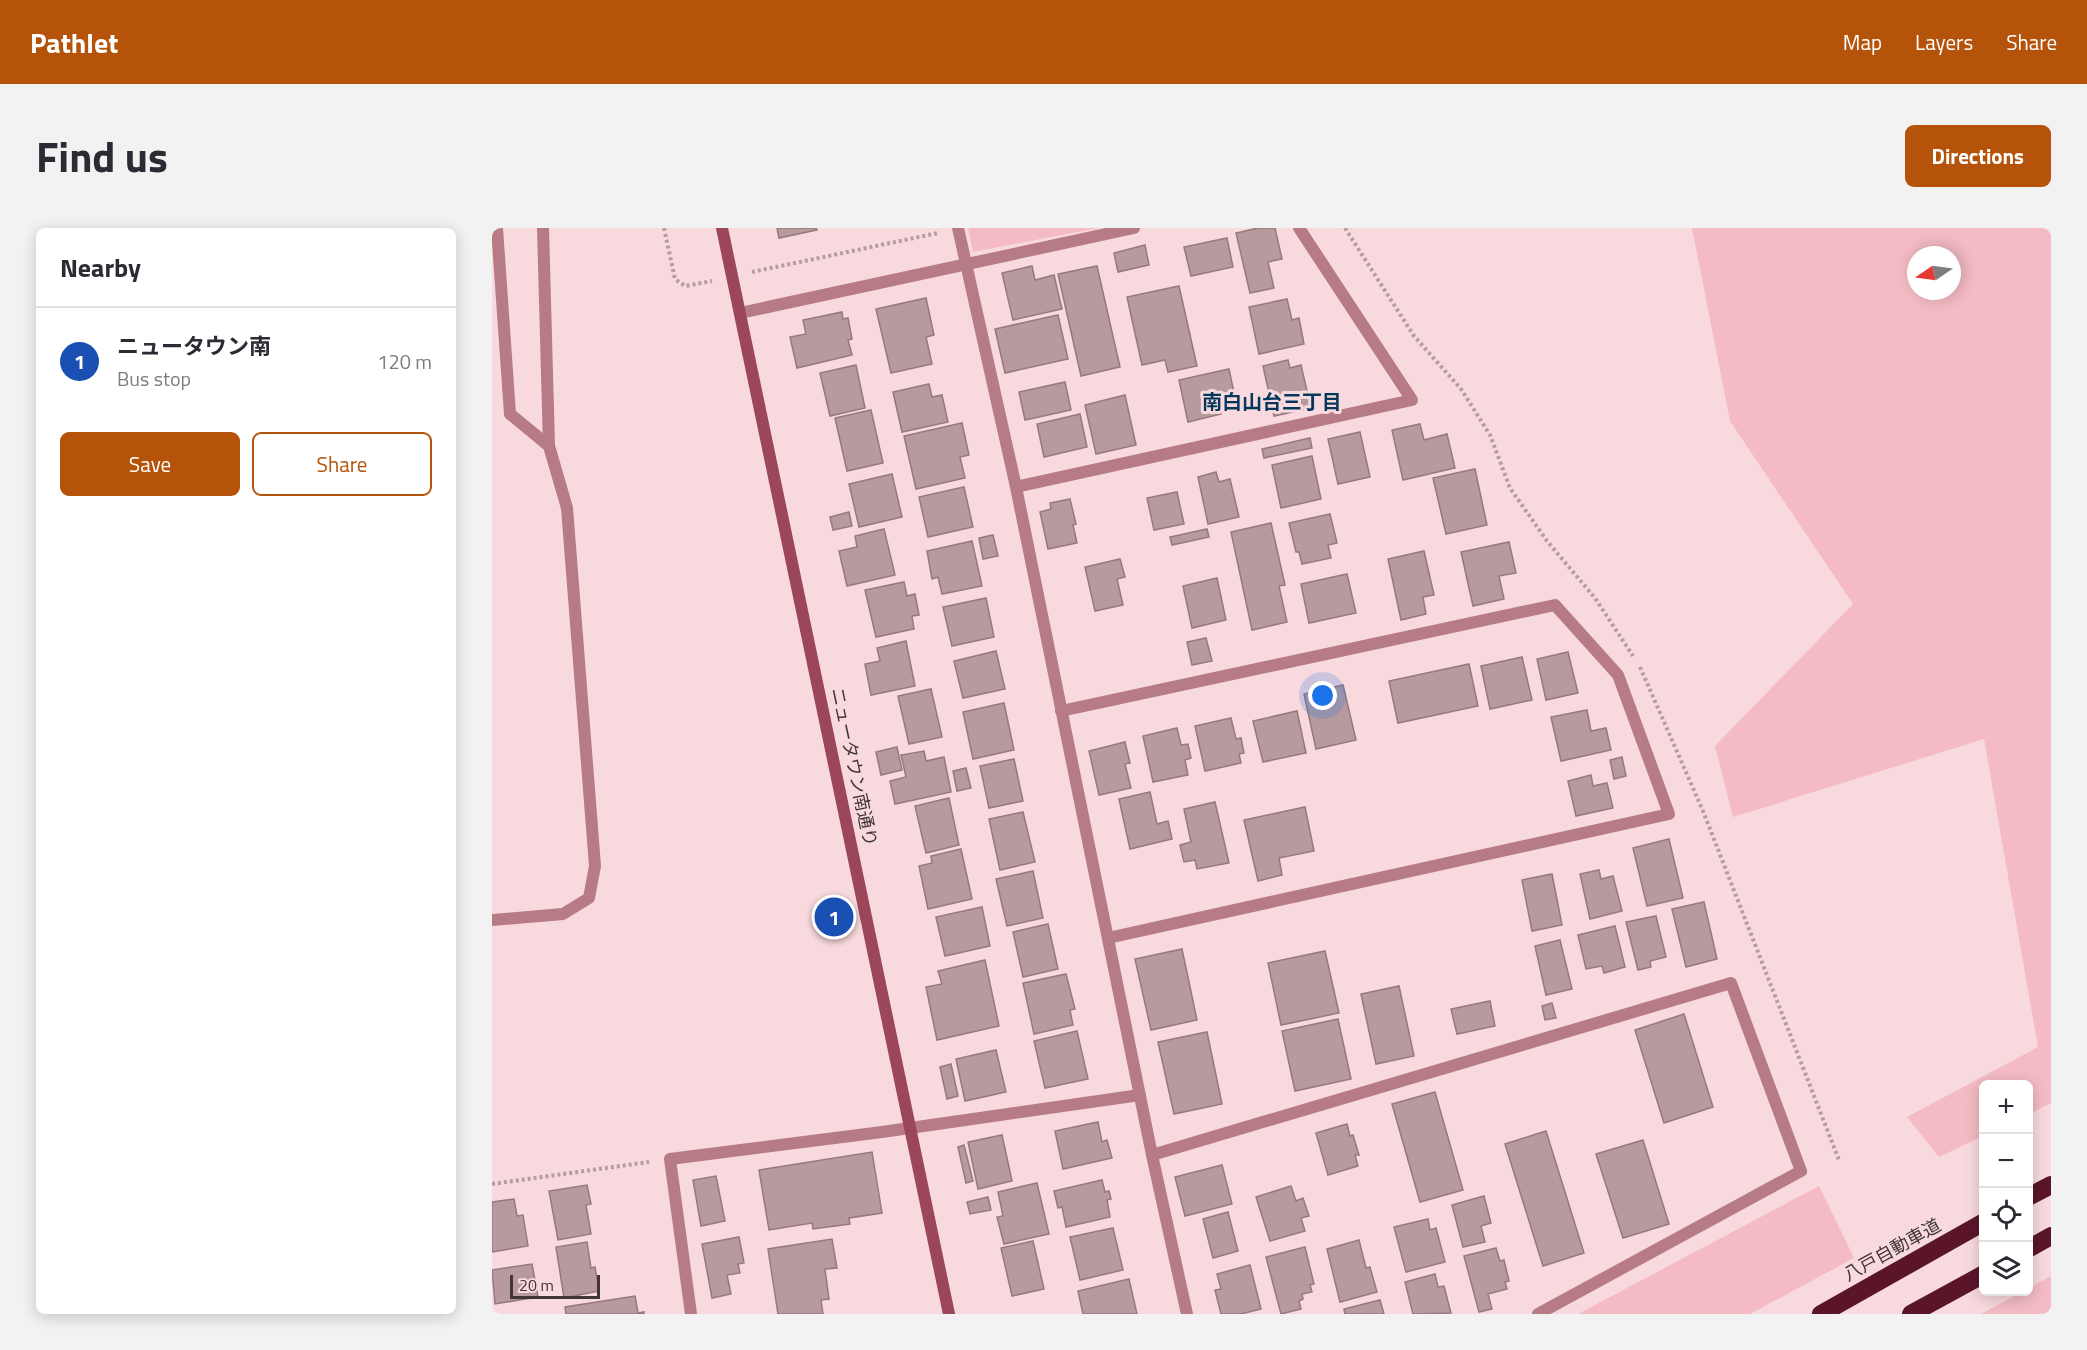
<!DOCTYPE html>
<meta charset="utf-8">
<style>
body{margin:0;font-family:"Titillium Web","Noto Sans JP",sans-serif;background:#f2f2f3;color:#2b2b33}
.controls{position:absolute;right:18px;bottom:18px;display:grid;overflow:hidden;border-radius:9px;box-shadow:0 3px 15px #0003}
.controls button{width:54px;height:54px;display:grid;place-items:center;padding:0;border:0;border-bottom:2px solid #e1e1e2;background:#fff;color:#2b2b33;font:30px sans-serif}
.compass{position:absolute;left:1415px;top:18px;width:54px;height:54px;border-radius:50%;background:#fff;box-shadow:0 3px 15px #0003;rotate:257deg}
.scale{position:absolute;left:18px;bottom:15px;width:90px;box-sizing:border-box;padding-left:6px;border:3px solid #413537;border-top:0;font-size:16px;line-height:21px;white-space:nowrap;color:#413537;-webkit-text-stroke:4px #f8d9dd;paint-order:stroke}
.you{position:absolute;left:831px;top:468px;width:21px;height:21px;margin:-15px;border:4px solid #fff;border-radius:50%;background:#1a73e8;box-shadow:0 0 0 9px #1a73e833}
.badge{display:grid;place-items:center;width:39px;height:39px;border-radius:50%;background:#b45309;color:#fff;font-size:20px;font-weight:700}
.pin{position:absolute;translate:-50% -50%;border:3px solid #fff;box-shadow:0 2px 6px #0006}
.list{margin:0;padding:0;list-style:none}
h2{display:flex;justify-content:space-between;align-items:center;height:78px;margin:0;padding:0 24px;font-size:26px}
h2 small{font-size:20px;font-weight:400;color:#7c7c81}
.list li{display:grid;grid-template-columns:39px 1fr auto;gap:18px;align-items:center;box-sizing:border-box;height:108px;padding:0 24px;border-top:2px solid #e1e1e2}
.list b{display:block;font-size:22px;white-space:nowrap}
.list p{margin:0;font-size:20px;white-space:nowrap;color:#7c7c81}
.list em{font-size:20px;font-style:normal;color:#7c7c81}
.actions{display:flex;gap:12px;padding:18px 24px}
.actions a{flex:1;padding:14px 0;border:2px solid #b45309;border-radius:9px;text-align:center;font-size:21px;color:#b45309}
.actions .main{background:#b45309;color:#fff}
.icon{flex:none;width:33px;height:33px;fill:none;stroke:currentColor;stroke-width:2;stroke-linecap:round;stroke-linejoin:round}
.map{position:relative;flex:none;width:1559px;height:1086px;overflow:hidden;border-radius:9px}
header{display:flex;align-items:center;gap:36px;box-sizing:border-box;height:84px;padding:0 30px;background:#b45309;color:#fff}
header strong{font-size:28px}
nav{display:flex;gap:33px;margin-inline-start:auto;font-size:21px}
.intro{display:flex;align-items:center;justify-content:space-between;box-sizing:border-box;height:144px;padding:0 36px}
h1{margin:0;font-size:42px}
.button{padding:15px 27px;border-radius:9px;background:#b45309;color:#fff;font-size:21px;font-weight:700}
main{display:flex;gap:36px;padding:0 36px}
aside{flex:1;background:#fff;border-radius:9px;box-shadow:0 3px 15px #0003}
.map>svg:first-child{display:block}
.green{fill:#f4bbc4;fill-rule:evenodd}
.building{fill:#b79a9e;stroke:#95797d;stroke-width:1.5}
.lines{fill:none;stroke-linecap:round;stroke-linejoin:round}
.path{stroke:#b49c9f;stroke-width:4;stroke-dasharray:3 3;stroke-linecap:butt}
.lane{stroke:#b67b85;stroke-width:12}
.street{stroke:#b67b85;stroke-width:12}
.secondary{stroke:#9b4659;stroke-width:12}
.highway{stroke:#5a1529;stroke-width:18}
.labels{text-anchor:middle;stroke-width:6;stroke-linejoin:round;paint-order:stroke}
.street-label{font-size:18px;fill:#413537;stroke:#f8d9dd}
.neighbourhood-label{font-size:20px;font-weight:bold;fill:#04385b;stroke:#f8d9dd}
</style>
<header>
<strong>Pathlet</strong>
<nav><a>Map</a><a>Layers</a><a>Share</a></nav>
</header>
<div class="intro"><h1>Find us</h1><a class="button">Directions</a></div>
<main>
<aside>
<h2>Nearby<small></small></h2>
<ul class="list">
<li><span class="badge" style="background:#1a4fb4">1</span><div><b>ニュータウン南</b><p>Bus stop</p></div><em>120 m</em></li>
</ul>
<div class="actions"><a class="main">Save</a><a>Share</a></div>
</aside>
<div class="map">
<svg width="1559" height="1086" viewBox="0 0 1559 1086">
<rect width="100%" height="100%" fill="#f8d9dd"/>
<g class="green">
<polygon points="476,0 606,0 481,24"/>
<path d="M1200,0H1559V875L1537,886L1536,856H1492L1491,908L1447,929L1415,889L1546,819L1492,511L1241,589L1223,518L1361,376L1238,193ZM1424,27H1460V63H1424Z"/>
<polygon points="1327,958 1362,1030 1258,1086 1086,1086"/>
<polygon points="1559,1048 1559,1086 1489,1086 1530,1064 1536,1064 1537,1060"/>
</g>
<g class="building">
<polygon points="285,0 324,0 325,2 287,10"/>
<polygon points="766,0 783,0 790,31 776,34 782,60 758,65 744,5"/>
<polygon points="735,10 741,39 699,48 692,19"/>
<polygon points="653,17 657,37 626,44 622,25"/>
<polygon points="540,38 543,52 562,47 570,81 521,92 510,45"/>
<polygon points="605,38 628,139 589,148 566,46"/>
<polygon points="687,58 705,138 676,144 673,132 650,137 635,69"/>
<polygon points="434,70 442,107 434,109 440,136 399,145 384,81"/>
<polygon points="795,71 800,92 807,90 812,116 767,126 757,79"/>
<polygon points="350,84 351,91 356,90 360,111 356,112 360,127 305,140 298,109 314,106 311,92"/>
<polygon points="566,87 576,131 513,145 503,101"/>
<polygon points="796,132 798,140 809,137 819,180 782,188 771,138"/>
<polygon points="364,137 373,180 338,188 328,145"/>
<polygon points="737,141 742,165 726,169 729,186 696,194 687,152"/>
<polygon points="573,154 579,182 533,192 527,164"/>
<polygon points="437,156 440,169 450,167 456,194 410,204 401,164"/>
<polygon points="633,167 644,217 604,226 593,177"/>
<polygon points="379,182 391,235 355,243 343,190"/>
<polygon points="588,186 595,219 552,229 545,196"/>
<polygon points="470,195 477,227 468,229 473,250 424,261 412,208"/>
<polygon points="928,196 932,212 955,206 963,240 911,252 900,202"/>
<polygon points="868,204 878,249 846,256 836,211"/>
<polygon points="818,210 820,220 772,230 770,221"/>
<polygon points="820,228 829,271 789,280 780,237"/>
<polygon points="983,241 995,297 954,306 941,250"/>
<polygon points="724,244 727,254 738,251 747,289 716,296 706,249"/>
<polygon points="400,246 410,289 367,299 357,256"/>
<polygon points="472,259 481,299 436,309 427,269"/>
<polygon points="685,264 692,296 662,302 655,270"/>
<polygon points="578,271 584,296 581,297 585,315 556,321 548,284 559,281 558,275"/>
<polygon points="357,284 360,298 341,302 338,289"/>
<polygon points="838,286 845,315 836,317 839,330 810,336 807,324 804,324 797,295"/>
<polygon points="779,295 793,357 787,358 795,394 760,402 739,304"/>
<polygon points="392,301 403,347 355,358 347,323 365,319 363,308"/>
<polygon points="715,301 717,309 680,317 678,309"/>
<polygon points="501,307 506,328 491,331 487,310"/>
<polygon points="480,313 490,358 450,366 446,349 440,351 435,323"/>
<polygon points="1017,314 1024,345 1007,348 1012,371 981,378 969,324"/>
<polygon points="932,323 942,367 931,369 934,386 909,392 896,331"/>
<polygon points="628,331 633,349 625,351 631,377 603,383 593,339"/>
<polygon points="855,346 864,385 817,395 809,356"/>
<polygon points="725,350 734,392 700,400 691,358"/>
<polygon points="412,354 415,368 423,366 427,387 420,388 422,401 384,409 373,362"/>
<polygon points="494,370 502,409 460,418 451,379"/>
<polygon points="714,410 720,433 700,437 695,414"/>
<polygon points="414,413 423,458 379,467 373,436 388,433 385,420"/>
<polygon points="504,423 513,461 471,470 462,433"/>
<polygon points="1076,424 1086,465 1054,472 1045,431"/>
<polygon points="1030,429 1040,472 998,481 989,438"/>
<polygon points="977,436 986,478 906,495 897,453"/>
<polygon points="851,457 864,512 824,521 812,466"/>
<polygon points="439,461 450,509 417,516 406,468"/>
<polygon points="512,475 522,522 481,531 471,484"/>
<polygon points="1095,482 1099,503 1114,500 1119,522 1069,533 1059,489"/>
<polygon points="805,483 814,525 771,534 761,493"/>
<polygon points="739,490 744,511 749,510 752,525 747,526 749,535 713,543 703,498"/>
<polygon points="685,500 689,517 696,516 699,530 693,532 696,547 661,554 651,508"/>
<polygon points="633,514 638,535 633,536 639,560 607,567 597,523"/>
<polygon points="405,519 410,542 389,547 384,524"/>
<polygon points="432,523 434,533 452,529 459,564 403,576 398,553 414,549 409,527"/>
<polygon points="1130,529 1134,548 1122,551 1118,532"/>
<polygon points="522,531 531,573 497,580 488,538"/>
<polygon points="474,540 479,560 465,563 461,543"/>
<polygon points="1099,547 1101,558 1115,555 1121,580 1084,588 1076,553"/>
<polygon points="658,564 665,596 676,593 680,611 638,621 627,571"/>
<polygon points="457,570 467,617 434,625 423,578"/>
<polygon points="723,574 737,635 705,641 703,632 692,634 688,617 699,614 692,581"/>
<polygon points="813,579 822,623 787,630 790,647 766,653 752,592"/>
<polygon points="531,584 543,634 508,642 497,591"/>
<polygon points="1177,611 1191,670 1155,678 1141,620"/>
<polygon points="469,621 480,671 436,681 427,638 440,635 439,628"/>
<polygon points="1107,642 1109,651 1121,648 1130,683 1098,691 1088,646"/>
<polygon points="541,643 551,690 515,698 504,651"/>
<polygon points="1060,646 1070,697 1040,703 1030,652"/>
<polygon points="1212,674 1225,731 1194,739 1180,681"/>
<polygon points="490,679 498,718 453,728 444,689"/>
<polygon points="1164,688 1174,729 1158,733 1159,739 1146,742 1134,694"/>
<polygon points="556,696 566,741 531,749 521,704"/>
<polygon points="1123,698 1133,739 1112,745 1110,738 1094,741 1086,707"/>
<polygon points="1068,712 1080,761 1054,767 1043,718"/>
<polygon points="690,721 705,792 659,802 643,731"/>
<polygon points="833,723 847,785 789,797 776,735"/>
<polygon points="493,732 507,798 445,812 434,759 450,756 446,743"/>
<polygon points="574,746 583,781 578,782 581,797 542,806 531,755"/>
<polygon points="907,758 922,828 884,836 869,766"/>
<polygon points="998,773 1003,798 965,806 959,781"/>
<polygon points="1060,775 1064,790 1053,792 1050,778"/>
<polygon points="1192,786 1221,879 1172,895 1143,802"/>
<polygon points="846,791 859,851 803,863 790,803"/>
<polygon points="585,803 596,851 553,860 542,813"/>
<polygon points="715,804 730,876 682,886 666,814"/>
<polygon points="504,822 514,864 473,873 464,831"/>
<polygon points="459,836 466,868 455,871 448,839"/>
<polygon points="943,864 971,962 928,974 900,876"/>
<polygon points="606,894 610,914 615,912 620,930 571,941 563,903"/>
<polygon points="855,896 858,908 861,907 867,927 863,927 866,938 836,947 824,905"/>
<polygon points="1054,903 1092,1025 1051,1038 1013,916"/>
<polygon points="510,907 520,953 486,961 476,914"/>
<polygon points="1151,912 1177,996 1131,1010 1104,926"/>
<polygon points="472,917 481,953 474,955 466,919"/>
<polygon points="380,924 390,985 357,990 358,996 321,1001 320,995 277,1002 267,942"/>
<polygon points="730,937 740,976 693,988 683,949"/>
<polygon points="224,948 233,993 209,998 201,952"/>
<polygon points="610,952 613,964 617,963 619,971 615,972 618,989 574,999 570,979 566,980 562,963"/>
<polygon points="545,955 557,1006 512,1016 505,989 511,988 506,964"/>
<polygon points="95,957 99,976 94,977 99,1006 66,1012 57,963"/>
<polygon points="799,958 804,973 811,970 817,988 809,990 813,1003 778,1013 764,969"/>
<polygon points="992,968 999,995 989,998 993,1014 971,1019 960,977"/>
<polygon points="496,969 499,982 478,986 475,974"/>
<polygon points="22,971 25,988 31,987 36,1018 0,1024 0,974"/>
<polygon points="736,984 746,1023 721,1030 711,991"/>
<polygon points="936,991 938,1002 944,1000 953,1034 914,1044 902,999"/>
<polygon points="621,1000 631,1042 588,1052 578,1009"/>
<polygon points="247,1009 252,1035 246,1036 248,1045 235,1047 239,1066 220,1070 210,1016"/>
<polygon points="340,1011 345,1040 333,1041 337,1071 329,1072 331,1086 286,1086 276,1021"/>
<polygon points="867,1012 874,1040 878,1039 885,1064 848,1074 835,1021"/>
<polygon points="541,1013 552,1061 520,1068 509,1020"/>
<polygon points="95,1014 99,1040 103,1039 107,1063 72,1070 64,1019"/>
<polygon points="813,1019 822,1056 818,1057 820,1064 810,1066 811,1071 807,1073 809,1081 789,1086 774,1029"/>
<polygon points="1004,1020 1008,1033 1012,1032 1017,1053 1013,1054 1015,1061 996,1066 1000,1081 987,1084 972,1028"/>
<polygon points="40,1036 46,1069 3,1076 0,1042"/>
<polygon points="758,1037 769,1081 749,1086 729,1086 723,1062 729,1061 725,1046"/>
<polygon points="943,1046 946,1059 952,1058 959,1085 921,1086 913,1054"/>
<polygon points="637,1051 645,1086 591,1086 586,1063"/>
<polygon points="143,1068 146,1085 152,1084 152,1086 74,1086 73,1079"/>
<polygon points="888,1072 892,1086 853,1086 852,1081"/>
</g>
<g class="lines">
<g class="path">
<polyline points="172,0 183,51 193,58 220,53"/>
<polyline points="853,0 922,108 969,161 998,207 1018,260 1055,313 1103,370 1141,428"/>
<polyline points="260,44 446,5"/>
<polyline points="1148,439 1211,583 1347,932"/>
<polyline points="0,956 157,934"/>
</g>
<g class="lane">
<polyline points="5,0 18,186 57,218"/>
<polyline points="0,692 71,686 97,670 103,638 75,280 57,218 51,0"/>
</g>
<g class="street">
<polyline points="466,0 524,259 660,927 695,1086"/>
<polyline points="248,85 642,0"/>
<polyline points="524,259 920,172 807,0"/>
<polyline points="569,483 1063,377 1126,447 1177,586 616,710"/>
<polyline points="660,927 1239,755 1309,943 1046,1086"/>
<polyline points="199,1086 178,931 390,904 648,867"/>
</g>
<polyline class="secondary" points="230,0 457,1086"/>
<g class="highway">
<polyline points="1536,969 1559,957"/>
<polyline points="1536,1021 1559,1008"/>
<polyline points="1329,1086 1492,994"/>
<polyline points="1419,1086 1492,1046"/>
</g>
</g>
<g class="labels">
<g class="street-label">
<text transform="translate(362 539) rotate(78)" y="6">ニュータウン南通り</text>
<text transform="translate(1400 1022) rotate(-29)" y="6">八戸自動車道</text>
</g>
<g class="neighbourhood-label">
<text x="780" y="181">南白山台三丁目</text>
</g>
</g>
</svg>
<div class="controls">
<button>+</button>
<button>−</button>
<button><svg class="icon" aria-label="locate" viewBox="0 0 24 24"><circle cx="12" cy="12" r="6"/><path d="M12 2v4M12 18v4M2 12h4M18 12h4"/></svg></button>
<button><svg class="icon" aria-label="layers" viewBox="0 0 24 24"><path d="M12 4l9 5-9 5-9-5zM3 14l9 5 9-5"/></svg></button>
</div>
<svg class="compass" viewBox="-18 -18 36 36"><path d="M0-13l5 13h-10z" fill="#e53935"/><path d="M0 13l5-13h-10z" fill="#7c7c81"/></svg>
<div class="scale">20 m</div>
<div class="you"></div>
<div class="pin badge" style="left:342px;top:689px;background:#1a4fb4">1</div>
</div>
</main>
